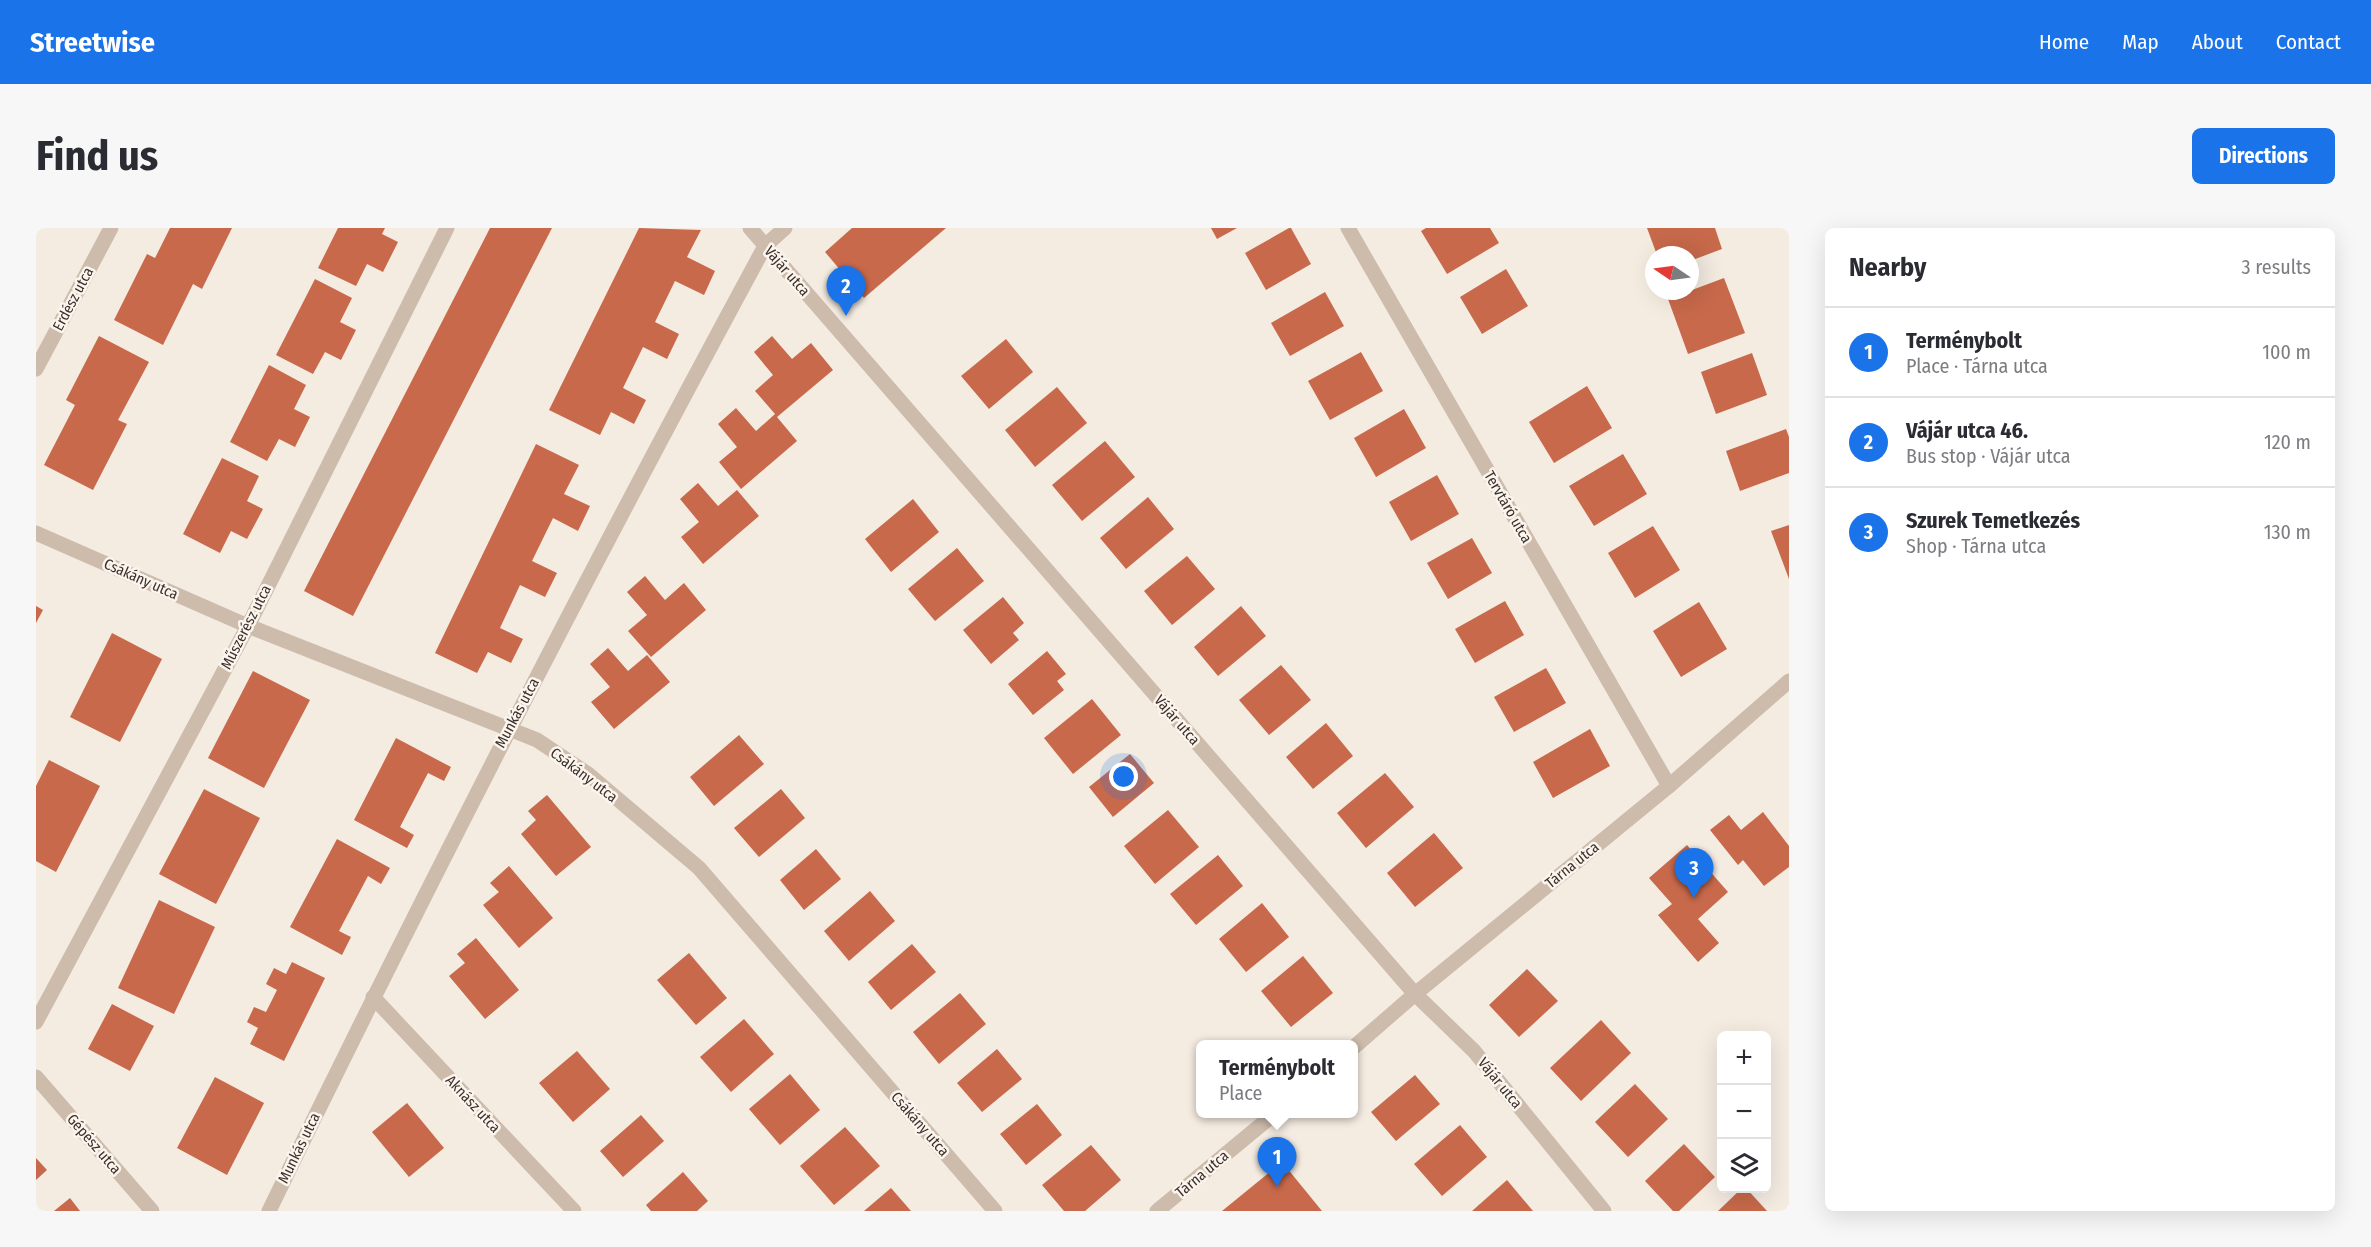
<!DOCTYPE html>
<meta charset="utf-8">
<style>
body{margin:0;font-family:"Fira Sans Condensed",sans-serif;background:#f7f7f7;color:#2b2b33}
.controls{position:absolute;right:18px;bottom:18px;display:grid;overflow:hidden;border-radius:9px;box-shadow:0 6px 24px #0002}
.controls button{width:54px;height:54px;display:grid;place-items:center;padding:0;border:0;border-bottom:2px solid #e1e1e2;background:#fff;color:#2b2b33;font:30px sans-serif}
.compass{position:absolute;left:1609px;top:18px;width:54px;height:54px;border-radius:50%;background:#fff;box-shadow:0 6px 24px #0002;rotate:283deg}
.you{position:absolute;left:1088px;top:549px;width:21px;height:21px;margin:-15px;border:4px solid #fff;border-radius:50%;background:#1a73e8;box-shadow:0 0 0 9px #1a73e833}
.badge{display:grid;place-items:center;width:39px;height:39px;border-radius:50%;background:#1a73e8;color:#fff;font-size:20px;font-weight:700}
.pin{position:absolute;translate:-50% -50px;filter:drop-shadow(0 2px 3px #0008)}
.pin::after{content:'';position:absolute;top:32px;width:21px;height:18px;background:inherit;clip-path:polygon(0 0,100% 0,50% 100%)}
.popup{position:absolute;left:1160px;top:812px;width:162px;height:78px;box-sizing:border-box;display:grid;place-content:center;border-radius:9px;background:#fff;filter:drop-shadow(0 2px 4px #0005);font-size:20px;white-space:nowrap;color:#7c7c81}
.popup b{font-size:22px;color:#2b2b33}
.popup::after{content:'';position:absolute;left:50%;top:100%;margin-left:-12px;border:12px solid transparent;border-top-color:#fff}
.list{margin:0;padding:0;list-style:none}
h2{display:flex;justify-content:space-between;align-items:center;height:78px;margin:0;padding:0 24px;font-size:26px}
h2 small{font-size:20px;font-weight:400;color:#7c7c81}
.list li{display:grid;grid-template-columns:39px 1fr auto;gap:18px;align-items:center;box-sizing:border-box;height:90px;padding:0 24px;border-top:2px solid #e1e1e2}
.list b{display:block;font-size:22px;white-space:nowrap}
.list p{margin:0;font-size:20px;white-space:nowrap;color:#7c7c81}
.list em{font-size:20px;font-style:normal;color:#7c7c81}
.icon{flex:none;width:33px;height:33px;fill:none;stroke:currentColor;stroke-width:2;stroke-linecap:round;stroke-linejoin:round}
.map{position:relative;flex:none;width:1753px;height:983px;overflow:hidden;border-radius:9px}
header{display:flex;align-items:center;gap:36px;box-sizing:border-box;height:84px;padding:0 30px;background:#1a73e8;color:#fff}
header strong{font-size:28px}
nav{display:flex;gap:33px;margin-inline-start:auto;font-size:21px}
.intro{display:flex;align-items:center;justify-content:space-between;box-sizing:border-box;height:144px;padding:0 36px}
h1{margin:0;font-size:42px}
.button{padding:15px 27px;border-radius:9px;background:#1a73e8;color:#fff;font-size:21px;font-weight:700}
main{display:flex;gap:36px;padding:0 36px}
aside{flex:1;background:#fff;border-radius:9px;box-shadow:0 6px 24px #0002}
.map>svg:first-child{display:block}
.building{fill:#c8694b}
.lines{fill:none;stroke-linecap:round;stroke-linejoin:round}
.street{stroke:#cdbbac;stroke-width:15}
.labels{text-anchor:middle;stroke-width:5;stroke-linejoin:round;paint-order:stroke}
.street-label{font-size:15px;fill:#3b302b;stroke:#fbf5ee}
</style>
<header>
<strong>Streetwise</strong>
<nav><a>Home</a><a>Map</a><a>About</a><a>Contact</a></nav>
</header>
<div class="intro"><h1>Find us</h1><a class="button">Directions</a></div>
<main>
<div class="map">
<svg width="1753" height="983" viewBox="0 0 1753 983">
<rect width="100%" height="100%" fill="#f4ebe1"/>
<g class="building">
<polygon points="134,0 196,0 166,61 157,56 127,117 78,92 111,26 119,30"/>
<polygon points="302,0 349,0 346,6 362,14 347,44 331,36 320,58 282,40"/>
<polygon points="454,0 516,0 317,388 268,363"/>
<polygon points="603,0 665,2 651,29 679,43 668,67 639,53 619,94 643,106 631,131 607,119 587,160 610,172 598,196 575,184 564,207 513,182"/>
<polygon points="816,0 910,0 828,70 789,24"/>
<polygon points="1175,0 1201,0 1181,11"/>
<polygon points="1253,0 1255,0 1275,36 1230,62 1209,25"/>
<polygon points="1390,0 1454,0 1463,15 1411,46 1385,3"/>
<polygon points="1611,0 1679,0 1686,21 1654,33 1654,27 1621,27"/>
<polygon points="1470,41 1492,78 1446,106 1424,69"/>
<polygon points="1688,50 1709,105 1652,126 1632,71"/>
<polygon points="279,51 316,70 304,94 320,102 305,132 289,124 277,146 240,127"/>
<polygon points="1289,64 1308,98 1254,128 1235,95"/>
<polygon points="63,108 113,134 82,192 91,196 57,262 8,237 39,177 30,172"/>
<polygon points="736,108 756,131 775,115 797,142 741,189 761,213 705,261 683,234 701,219 682,196 700,180 720,203 739,186 719,163 737,147 718,124"/>
<polygon points="970,111 997,144 953,181 925,148"/>
<polygon points="1325,124 1347,163 1294,192 1272,153"/>
<polygon points="1716,125 1731,167 1680,186 1665,144"/>
<polygon points="233,137 270,157 258,181 274,189 259,219 243,211 231,233 194,214"/>
<polygon points="1551,158 1576,200 1518,235 1493,194"/>
<polygon points="1021,159 1051,195 999,239 969,202"/>
<polygon points="1368,181 1390,220 1340,249 1318,210"/>
<polygon points="1750,201 1753,209 1753,245 1704,263 1690,223"/>
<polygon points="1069,213 1099,249 1046,293 1016,257"/>
<polygon points="500,216 543,237 528,266 554,278 542,303 517,290 496,333 521,345 509,369 484,357 464,400 487,411 475,435 452,424 441,445 399,425"/>
<polygon points="1587,226 1611,266 1558,298 1533,258"/>
<polygon points="186,230 223,248 211,273 227,281 211,311 195,303 184,325 147,306"/>
<polygon points="1401,247 1423,286 1375,313 1353,274"/>
<polygon points="662,255 682,278 701,262 723,288 667,336 645,309 663,294 644,271"/>
<polygon points="1112,269 1138,301 1090,341 1064,310"/>
<polygon points="877,271 903,304 855,344 829,311"/>
<polygon points="1753,297 1753,351 1735,303"/>
<polygon points="1617,298 1644,342 1599,370 1572,325"/>
<polygon points="1436,310 1456,345 1412,371 1391,335"/>
<polygon points="921,320 948,353 899,393 872,361"/>
<polygon points="1151,328 1179,361 1136,397 1108,363"/>
<polygon points="609,348 629,372 648,355 670,382 615,429 592,403 611,387 591,364"/>
<polygon points="967,369 988,395 977,405 983,412 955,436 927,402"/>
<polygon points="1469,373 1488,407 1439,435 1419,401"/>
<polygon points="1663,374 1691,421 1645,449 1617,403"/>
<polygon points="0,378 7,382 0,395"/>
<polygon points="1205,378 1230,408 1182,448 1158,419"/>
<polygon points="76,405 126,431 84,514 34,489"/>
<polygon points="572,420 592,443 611,427 634,454 578,501 555,474 574,459 554,436"/>
<polygon points="1011,423 1030,446 1021,453 1028,462 997,487 972,456"/>
<polygon points="1245,437 1275,472 1233,507 1203,472"/>
<polygon points="1510,440 1530,475 1478,504 1458,469"/>
<polygon points="217,443 274,472 228,560 172,530"/>
<polygon points="1056,471 1085,507 1037,546 1008,510"/>
<polygon points="1290,495 1317,528 1277,561 1250,529"/>
<polygon points="1554,501 1574,538 1517,570 1497,534"/>
<polygon points="703,507 728,536 678,578 654,549"/>
<polygon points="360,510 415,539 408,553 392,545 364,599 378,607 371,620 318,592"/>
<polygon points="1094,526 1118,555 1077,589 1053,559"/>
<polygon points="13,532 64,558 20,644 0,633 0,558"/>
<polygon points="1349,545 1378,579 1330,620 1301,585"/>
<polygon points="168,561 224,590 180,676 123,646"/>
<polygon points="745,561 769,590 723,629 698,600"/>
<polygon points="511,567 555,619 520,648 485,606 500,592 492,583"/>
<polygon points="1132,582 1163,619 1119,656 1088,618"/>
<polygon points="1727,584 1753,618 1753,639 1728,658 1707,632 1702,637 1674,602 1693,587 1705,602"/>
<polygon points="1398,605 1427,640 1379,679 1351,645"/>
<polygon points="301,611 354,640 345,656 332,648 303,703 315,709 306,727 254,699"/>
<polygon points="1651,617 1692,664 1662,691 1683,715 1662,734 1622,687 1636,676 1613,650"/>
<polygon points="780,621 805,651 768,682 744,652"/>
<polygon points="1182,627 1207,658 1160,697 1134,666"/>
<polygon points="473,638 517,690 483,720 447,677 463,664 454,655"/>
<polygon points="834,663 859,693 813,733 788,703"/>
<polygon points="123,672 179,699 138,786 82,760"/>
<polygon points="1226,675 1253,709 1210,744 1183,711"/>
<polygon points="440,710 483,762 449,791 413,748 429,735 421,726"/>
<polygon points="876,716 900,744 855,782 832,754"/>
<polygon points="653,725 691,770 660,797 621,752"/>
<polygon points="1267,728 1297,765 1255,799 1225,763"/>
<polygon points="256,734 289,750 248,833 214,816 222,800 211,794 218,779 230,784 241,762 230,756 238,740 250,746"/>
<polygon points="1491,741 1522,773 1483,809 1453,777"/>
<polygon points="924,765 950,796 903,836 877,804"/>
<polygon points="76,776 118,798 94,843 52,821"/>
<polygon points="708,791 738,826 695,864 664,829"/>
<polygon points="1565,792 1595,825 1545,873 1514,840"/>
<polygon points="961,821 986,851 946,884 921,855"/>
<polygon points="541,823 574,861 537,894 503,855"/>
<polygon points="754,846 784,882 744,917 713,881"/>
<polygon points="1379,847 1404,876 1360,913 1335,884"/>
<polygon points="179,849 228,875 191,947 141,920"/>
<polygon points="1599,856 1632,891 1592,929 1559,894"/>
<polygon points="371,875 408,920 373,949 336,904"/>
<polygon points="1001,876 1026,907 990,937 964,906"/>
<polygon points="605,887 628,913 587,949 564,923"/>
<polygon points="1424,897 1451,929 1406,968 1378,936"/>
<polygon points="809,899 844,938 798,977 764,938"/>
<polygon points="1648,916 1679,949 1643,983 1637,983 1609,953"/>
<polygon points="1055,917 1085,952 1049,983 1028,983 1006,957"/>
<polygon points="0,930 11,942 0,952"/>
<polygon points="1246,934 1286,983 1186,983"/>
<polygon points="647,944 672,973 661,983 615,983 610,977"/>
<polygon points="1471,952 1497,983 1436,983"/>
<polygon points="855,960 875,983 828,983"/>
<polygon points="1706,960 1710,960 1731,983 1682,983"/>
<polygon points="34,970 44,983 18,983"/>
</g>
<g class="lines">
<g class="street">
<polyline points="714,0 1379,766 1438,823 1568,983"/>
<polyline points="1312,0 1633,558"/>
<polyline points="0,141 75,0"/>
<polyline points="0,305 212,398 501,512 552,546 663,640 959,983"/>
<polyline points="337,769 538,983"/>
<polyline points="0,794 212,398 411,0"/>
<polyline points="1318,819 1379,766 1633,558 1753,453"/>
<polyline points="0,849 116,983"/>
<path d="M233,983C391,657 557,336 729,18L749,0"/>
<polyline points="1121,983 1238,886"/>
</g>
</g>
<g class="labels">
<g class="street-label">
<text transform="translate(751 43) rotate(49)" y="5">Vájár utca</text>
<text transform="translate(37 71) rotate(-62)" y="5">Erdész utca</text>
<text transform="translate(1472 279) rotate(60)" y="5">Tervtáró utca</text>
<text transform="translate(105 351) rotate(24)" y="5">Csákány utca</text>
<text transform="translate(210 399) rotate(-63)" y="5">Műszerész utca</text>
<text transform="translate(481 485) rotate(-62)" y="5">Munkás utca</text>
<text transform="translate(1141 492) rotate(49)" y="5">Vájár utca</text>
<text transform="translate(548 547) rotate(37)" y="5">Csákány utca</text>
<text transform="translate(1536 637) rotate(-39)" y="5">Tárna utca</text>
<text transform="translate(1464 855) rotate(51)" y="5">Vájár utca</text>
<text transform="translate(437 876) rotate(47)" y="5">Aknász utca</text>
<text transform="translate(884 896) rotate(49)" y="5">Csákány utca</text>
<text transform="translate(58 916) rotate(49)" y="5">Gépész utca</text>
<text transform="translate(263 920) rotate(-64)" y="5">Munkás utca</text>
<text transform="translate(1166 946) rotate(-40)" y="5">Tárna utca</text>
</g>
</g>
</svg>
<div class="controls">
<button>+</button>
<button>−</button>
<button><svg class="icon" aria-label="layers" viewBox="0 0 24 24"><path d="M12 4l9 5-9 5-9-5zM3 14l9 5 9-5"/></svg></button>
</div>
<svg class="compass" viewBox="-18 -18 36 36"><path d="M0-13l5 13h-10z" fill="#e53935"/><path d="M0 13l5-13h-10z" fill="#7c7c81"/></svg>
<div class="you"></div>
<div class="pin badge" style="left:1241px;top:959px">1</div>
<div class="popup"><b>Terménybolt</b>Place</div>
<div class="pin badge" style="left:810px;top:88px">2</div>
<div class="pin badge" style="left:1658px;top:670px">3</div>
</div>
<aside>
<h2>Nearby<small>3 results</small></h2>
<ul class="list">
<li><span class="badge">1</span><div><b>Terménybolt</b><p>Place · Tárna utca</p></div><em>100 m</em></li>
<li><span class="badge">2</span><div><b>Vájár utca 46.</b><p>Bus stop · Vájár utca</p></div><em>120 m</em></li>
<li><span class="badge">3</span><div><b>Szurek Temetkezés</b><p>Shop · Tárna utca</p></div><em>130 m</em></li>
</ul>
</aside>
</main>
